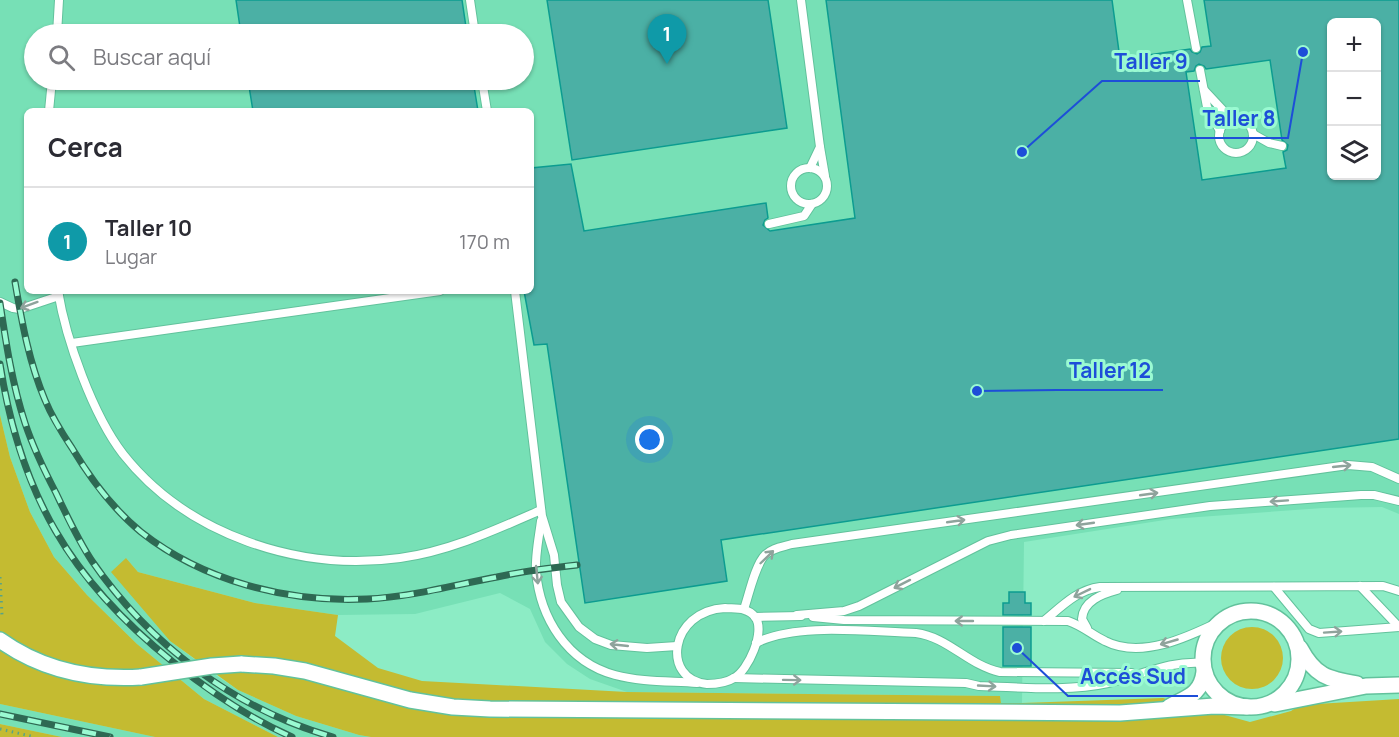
<!DOCTYPE html>
<html lang="es">
<meta charset="utf-8">
<style>
body{margin:0;font-family:Manrope,sans-serif;background:#f7f7f7;color:#2b2b33}
.controls{position:absolute;right:18px;top:18px;display:grid;overflow:hidden;border-radius:9px;box-shadow:0 2px 4px #0004}
.controls button{width:54px;height:54px;display:grid;place-items:center;padding:0;border:0;border-bottom:2px solid #e1e1e2;background:#fff;color:#2b2b33;font:30px sans-serif}
.you{position:absolute;left:650px;top:440px;width:21px;height:21px;margin:-15px;border:4px solid #fff;border-radius:50%;background:#1a73e8;box-shadow:0 0 0 9px #1a73e833}
.badge{display:grid;place-items:center;width:39px;height:39px;border-radius:50%;background:#1a73e8;color:#fff;font-size:20px;font-weight:700}
.pin{position:absolute;translate:-50% -50px;filter:drop-shadow(0 2px 3px #0008)}
.pin::after{content:'';position:absolute;top:32px;width:21px;height:18px;background:inherit;clip-path:polygon(0 0,100% 0,50% 100%)}
.list{margin:0;padding:0;list-style:none}
h2{display:flex;justify-content:space-between;align-items:center;height:78px;margin:0;padding:0 24px;font-size:26px}
h2 small{font-size:20px;font-weight:400;color:#7c7c81}
.list li{display:grid;grid-template-columns:39px 1fr auto;gap:18px;align-items:center;box-sizing:border-box;height:108px;padding:0 24px;border-top:2px solid #e1e1e2}
.list b{display:block;font-size:22px;white-space:nowrap}
.list p{margin:0;font-size:20px;white-space:nowrap;color:#7c7c81}
.list em{font-size:20px;font-style:normal;color:#7c7c81}
.icon{flex:none;width:33px;height:33px;fill:none;stroke:currentColor;stroke-width:2;stroke-linecap:round;stroke-linejoin:round}
.map{position:relative;flex:none;width:1399px;height:737px;overflow:hidden}
.search{position:absolute;background:#fff;box-shadow:0 2px 4px #0004;left:24px;top:24px;width:510px;height:66px;display:flex;align-items:center;gap:15px;box-sizing:border-box;padding:0 21px;border-radius:33px;color:#7c7c81;font-size:22px}
.panel{position:absolute;background:#fff;box-shadow:0 2px 4px #0004;left:24px;top:108px;width:510px;height:186px;border-radius:9px}
.map>svg:first-child{display:block}
.built{fill:#77e0b6;fill-rule:evenodd}
.green{fill:#c4bb31}
.building{fill:#4bb0a5;stroke:#0c9c90;stroke-width:1.5;fill-rule:evenodd}
.lines{fill:none;stroke-linecap:round;stroke-linejoin:round}
.lane-casing{stroke:#62c29c;stroke-width:10}
.street-casing{stroke:#62c29c;stroke-width:18}
.path{stroke:#58a386;stroke-width:3;stroke-dasharray:1.5 4.5;stroke-linecap:butt}
.lane{stroke:#fff;stroke-width:8}
.street{stroke:#fff;stroke-width:15}
.rail-casing{stroke:#2e6953;stroke-width:7}
.rail{stroke:#9afad2;stroke-width:4.5;stroke-dasharray:14;stroke-linecap:butt}
.street-bridge-casing{stroke:#62c29c;stroke-width:18;stroke-linecap:butt}
.street-bridge{stroke:#fff;stroke-width:15}
.oneway{stroke:#8fa39c}
.leader{fill:none;stroke:#1d4ed8;stroke-width:2}
.callout-dot{fill:#1d4ed8;stroke:#9afad2;stroke-width:2}
.callout-label{font-size:21px;text-anchor:middle;font-weight:bold;fill:#1d4ed8;stroke:#9afad2;stroke-width:6;stroke-linejoin:round;paint-order:stroke}
</style>
<div class="map">
<svg width="1399" height="737" viewBox="0 0 1399 737">
<rect width="100%" height="100%" fill="#8cecc5"/>
<g class="built">
<path d="M0,0H1399V514L1382,507L1323,508L1171,519L1024,542L1022,703H1000L999,696L627,692L590,679L567,664L545,642L530,609L500,593L415,614L338,615L255,603L138,572L126,558L170,641L217,676L238,690L296,716L359,735L371,737H278L204,699L137,644L87,595L54,557L30,512L10,457L0,415ZM1332,22H1376V176H1332ZM34,34H524V80H34ZM27,111H531V291H27Z"/>
<polygon points="0,704 155,737 62,737 0,724"/>
</g>
<g class="green">
<polygon points="0,415 10,457 30,512 54,557 87,595 137,644 204,699 278,737 155,737 0,704"/>
<polygon points="126,558 138,572 255,603 338,615 335,636 378,668 422,681 627,692 1000,696 1001,703 1022,703 1163,698 1250,722 1291,711 1300,705 1399,699 1399,737 371,737 359,735 296,716 238,690 170,641 111,572"/>
<circle cx="1252" cy="658" r="31"/>
<polygon points="0,724 62,737 0,737"/>
</g>
<g class="building">
<polygon points="236,0 462,0 467,34 241,34"/>
<polygon points="547,0 768,0 787,128 572,160"/>
<path d="M826,0H1112L1120,59L1190,49L1192,52L1197,54L1200,52L1202,47L1211,46L1204,0H1399V439L721,540L727,581L585,603L547,344L534,345L524,291H531V168L571,164L584,231L766,203L768,218L765,220L763,225L770,231L855,218ZM1332,22H1377V176H1332ZM1270,60L1282,140L1288,145L1287,150L1283,152L1286,168L1202,180L1186,72L1194,71L1196,66L1199,64L1204,66L1206,69Z"/>
<polygon points="248,80 473,80 478,111 253,111"/>
<polygon points="1009,592 1025,592 1025,603 1031,603 1031,615 1003,615 1003,603 1009,603"/>
<rect x="1003" y="627" width="28" height="39"/>
</g>
<g class="lines">
<defs>
<g id="lane">
<polyline points="470,0 475,34"/>
<polyline points="801,0 820,147 810,168"/>
<polyline points="1187,0 1196,48"/>
<polyline points="57,34 59,0"/>
<polyline points="1200,70 1207,107 1220,131"/>
<polyline points="482,80 487,111"/>
<polyline points="1204,90 1232,120"/>
<polyline points="49,111 52,80"/>
<circle cx="1236" cy="136" r="17"/>
<polyline points="1253,134 1269,143 1282,146"/>
<polyline points="820,147 825,176"/>
<circle cx="809" cy="186" r="18"/>
<polyline points="769,224 804,216 812,204"/>
<path d="M58,291C66,340 93,415 123,454C187,535 299,572 400,558C450,551 495,530 541,510"/>
<polyline points="515,291 542,516 554,555 557,585 561,602 579,627 595,639 611,645 647,648 677,646"/>
<polyline points="0,302 13,308 20,309 59,296"/>
<polyline points="72,343 440,291"/>
<path d="M541,521C539,537 535,555 536,571C540,618 567,662 615,675C641,682 670,681 697,683"/>
<polyline points="1360,586 1399,627"/>
<polyline points="1274,587 1309,629 1319,633 1399,627"/>
<path d="M725,608C735,609 748,607 755,617C766,631 748,671 734,678C726,683 715,684 707,684C661,680 669,611 725,608Z"/>
<path d="M744,609C749,595 755,565 765,555C772,548 782,547 792,544L1348,465L1372,467L1399,479"/>
<polyline points="797,615 844,611 859,606 988,541 1011,535 1210,506 1361,495 1374,495 1399,501"/>
<polyline points="755,617 801,616"/>
<path d="M813,617L844,620L1068,621C1083,626 1092,635 1105,641C1142,660 1190,636 1223,620"/>
<path d="M1044,621C1062,606 1077,590 1100,587L1383,586L1399,591"/>
<path d="M1087,628L1082,619C1083,601 1102,594 1117,590"/>
<path d="M756,643C796,622 870,632 916,633C948,637 968,665 1000,672L1132,673"/>
<path d="M734,678L966,683L979,686C1021,687 1067,692 1108,683C1140,676 1169,660 1203,663"/>
</g>
<g id="street">
<circle cx="1251" cy="659" r="48"/>
<path d="M0,640C42,670 91,680 141,677"/>
<path d="M1300,648C1315,676 1327,679 1357,684"/>
<polyline points="241,664 274,666 305,671 410,700 453,707 490,709 1120,713 1214,706 1247,707"/>
<polyline points="1275,704 1366,686 1399,685"/>
<path d="M1169,707C1187,697 1201,695 1204,672"/>
</g>
</defs>
<use href="#lane" class="lane-casing"/>
<use href="#street" class="street-casing"/>
<g class="path">
<polyline points="0,577 2,615"/>
<polyline points="0,729 35,737"/>
</g>
<use href="#lane" class="lane"/>
<use href="#street" class="street"/>
<defs>
<g id="rail">
<path d="M15,282C22,323 29,362 45,400C52,417 62,433 72,448C90,478 113,509 141,532C203,581 288,603 367,599C411,597 454,585 497,577C523,571 550,568 577,565"/>
<path d="M0,303C6,343 12,383 25,423C33,447 44,470 56,493C67,516 78,540 92,561C149,644 236,710 333,737"/>
<path d="M0,364C20,493 70,580 173,662C209,691 249,718 292,737"/>
<polyline points="0,714 110,737"/>
</g>
</defs>
<use href="#rail" class="rail-casing"/>
<use href="#rail" class="rail"/>
<defs>
<polyline id="street-bridge" points="141,677 212,666 241,664"/>
</defs>
<use href="#street-bridge" class="street-bridge-casing"/>
<use href="#street-bridge" class="street-bridge"/>
</g>
<defs><path id="oneway-shaft" d="M-6 0H5M1.5-3L5.5 0L1.5 3" fill="none" stroke-width="1.6" stroke-linecap="round" stroke-linejoin="round" transform="scale(1.5)"/></defs>
<g class="oneway">
<use href="#oneway-shaft" transform="translate(29 305) rotate(160)"/>
<use href="#oneway-shaft" transform="translate(1342 466) rotate(-6)"/>
<use href="#oneway-shaft" transform="translate(1149 494) rotate(-8)"/>
<use href="#oneway-shaft" transform="translate(1279 501) rotate(176)"/>
<use href="#oneway-shaft" transform="translate(956 521) rotate(-8)"/>
<use href="#oneway-shaft" transform="translate(1085 524) rotate(172)"/>
<use href="#oneway-shaft" transform="translate(767 557) rotate(-44)"/>
<use href="#oneway-shaft" transform="translate(537 575) rotate(84)"/>
<use href="#oneway-shaft" transform="translate(902 584) rotate(153)"/>
<use href="#oneway-shaft" transform="translate(1082 593) rotate(154)"/>
<use href="#oneway-shaft" transform="translate(964 621) rotate(-180)"/>
<use href="#oneway-shaft" transform="translate(1333 632) rotate(-4)"/>
<use href="#oneway-shaft" transform="translate(1169 642) rotate(164)"/>
<use href="#oneway-shaft" transform="translate(619 645) rotate(-174)"/>
<use href="#oneway-shaft" transform="translate(792 680) rotate(1)"/>
<use href="#oneway-shaft" transform="translate(987 686) rotate(3)"/>
</g>
<path class="leader" d="M1022 152L1102 81H1200M1303 52L1288 138H1190M977 391L1057 390H1163M1017 648L1068 696H1198"/>
<g class="callout-dot">
<circle cx="1022" cy="152" r="6"/>
<circle cx="1303" cy="52" r="6"/>
<circle cx="977" cy="391" r="6"/>
<circle cx="1017" cy="648" r="6"/>
</g>
<g class="callout-label">
<text x="1151" y="69">Taller 9</text>
<text x="1239" y="126">Taller 8</text>
<text x="1110" y="378">Taller 12</text>
<text x="1133" y="684">Accés Sud</text>
</g>
</svg>
<div class="controls">
<button>+</button>
<button>−</button>
<button><svg class="icon" aria-label="layers" viewBox="0 0 24 24"><path d="M12 4l9 5-9 5-9-5zM3 14l9 5 9-5"/></svg></button>
</div>
<div class="you"></div>
<div class="pin badge" style="left:667px;top:64px;background:#0f9aa8">1</div>
<div class="search"><svg class="icon" aria-label="search" viewBox="0 0 24 24"><circle cx="10" cy="10" r="6"/><path d="M15 15l6 6"/></svg>Buscar aquí</div>
<section class="panel">
<h2>Cerca<small></small></h2>
<ul class="list">
<li><span class="badge" style="background:#0f9aa8">1</span><div><b>Taller 10</b><p>Lugar</p></div><em>170 m</em></li>
</ul>
</section>
</div>
